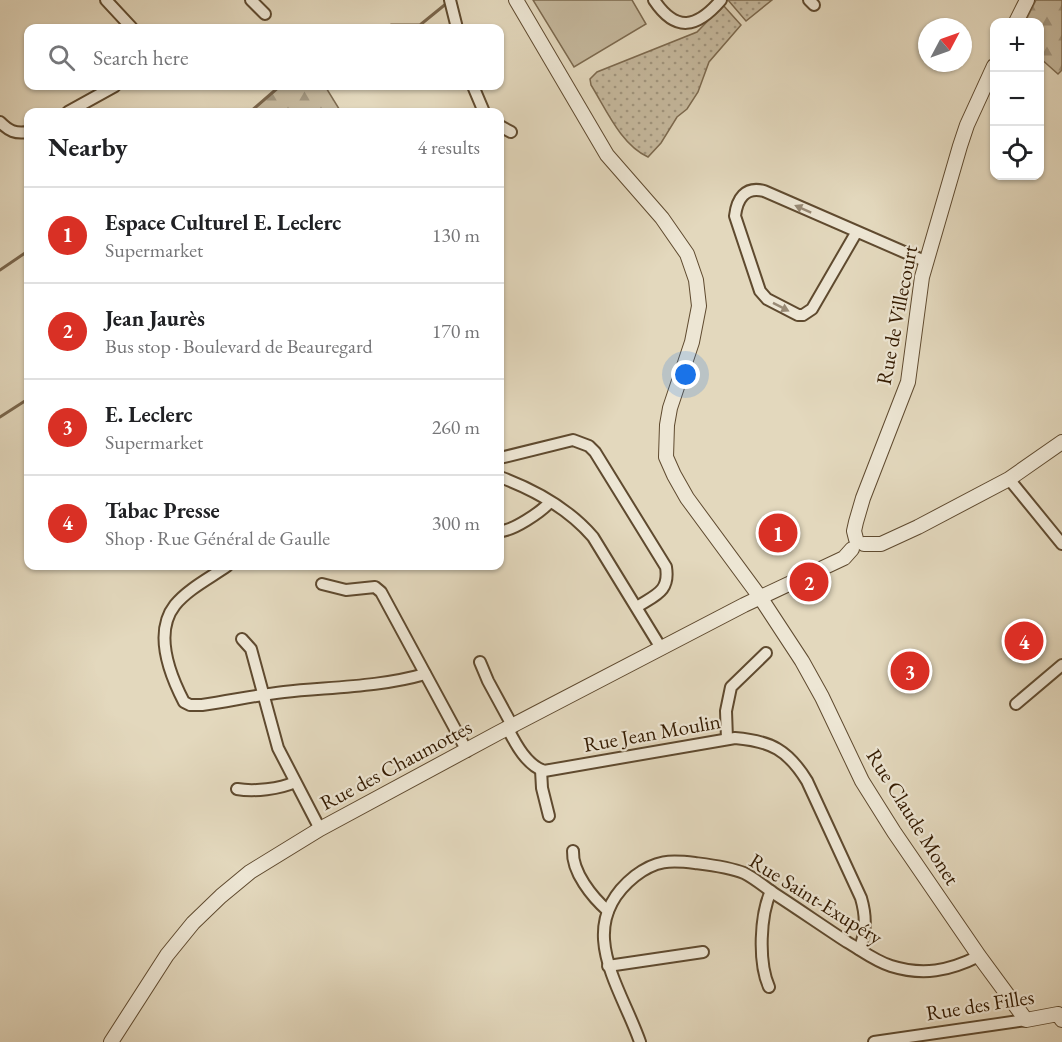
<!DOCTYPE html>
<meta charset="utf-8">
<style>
body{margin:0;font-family:"EB Garamond",serif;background:#f2f2f2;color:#202124}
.controls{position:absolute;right:18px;top:18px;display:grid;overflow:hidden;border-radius:12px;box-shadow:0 2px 4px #0004}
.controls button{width:54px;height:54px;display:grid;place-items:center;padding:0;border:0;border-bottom:2px solid #e0e0e0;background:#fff;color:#202124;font:30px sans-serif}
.compass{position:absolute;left:918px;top:18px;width:54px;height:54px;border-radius:50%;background:#fff;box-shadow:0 2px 4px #0004;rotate:49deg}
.you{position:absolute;left:686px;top:375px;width:21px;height:21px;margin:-15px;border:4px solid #fff;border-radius:50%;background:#1a73e8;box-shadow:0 0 0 9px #1a73e833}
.badge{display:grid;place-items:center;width:39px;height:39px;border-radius:50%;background:#d93025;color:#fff;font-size:20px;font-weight:700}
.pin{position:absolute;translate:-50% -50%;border:3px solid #fff;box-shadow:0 2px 6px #0006}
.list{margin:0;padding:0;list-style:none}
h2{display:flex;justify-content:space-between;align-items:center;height:78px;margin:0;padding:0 24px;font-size:26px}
h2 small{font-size:20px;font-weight:400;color:#757577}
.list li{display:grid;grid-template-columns:39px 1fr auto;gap:18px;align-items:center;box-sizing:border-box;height:96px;padding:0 24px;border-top:2px solid #e0e0e0}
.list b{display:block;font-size:22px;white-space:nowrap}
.list p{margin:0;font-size:20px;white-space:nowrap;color:#757577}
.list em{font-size:20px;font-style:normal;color:#757577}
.icon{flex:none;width:33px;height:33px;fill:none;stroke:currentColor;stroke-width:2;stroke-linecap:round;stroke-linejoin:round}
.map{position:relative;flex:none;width:1062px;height:1042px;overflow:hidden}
.search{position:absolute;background:#fff;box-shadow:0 2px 4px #0004;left:24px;top:24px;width:480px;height:66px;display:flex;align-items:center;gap:15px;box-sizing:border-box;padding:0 21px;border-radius:12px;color:#757577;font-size:22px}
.panel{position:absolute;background:#fff;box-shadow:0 2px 4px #0004;left:24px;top:108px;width:480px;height:462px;border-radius:12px}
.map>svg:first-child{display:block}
.grass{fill:url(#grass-dots);stroke:#7c694e;stroke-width:1.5}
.forest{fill:url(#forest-firs);stroke:#7c694e;stroke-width:1.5}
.park{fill:#c5b89d;stroke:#7c694e;stroke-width:1.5}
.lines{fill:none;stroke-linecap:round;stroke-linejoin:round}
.stream{stroke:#79654b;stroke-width:3}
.minor-casing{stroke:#5f4a2f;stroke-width:14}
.tertiary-casing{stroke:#5f4a2f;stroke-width:16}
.minor{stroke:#ede6d4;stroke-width:10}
.tertiary{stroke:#ede6d4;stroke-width:14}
.oneway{fill:#998a75}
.labels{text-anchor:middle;stroke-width:4.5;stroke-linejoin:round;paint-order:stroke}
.street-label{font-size:21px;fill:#331a00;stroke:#ede6d4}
</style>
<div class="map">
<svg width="1062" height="1042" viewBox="0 0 1062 1042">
<defs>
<pattern id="grass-dots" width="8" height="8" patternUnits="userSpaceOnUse" patternTransform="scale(1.5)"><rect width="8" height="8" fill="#c5b89d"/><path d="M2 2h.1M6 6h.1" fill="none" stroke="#a1957e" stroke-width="1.8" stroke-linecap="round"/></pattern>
<pattern id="forest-firs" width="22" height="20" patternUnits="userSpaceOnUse" patternTransform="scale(1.5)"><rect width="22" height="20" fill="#c5b89d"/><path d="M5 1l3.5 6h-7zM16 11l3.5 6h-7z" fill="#a1957e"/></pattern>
</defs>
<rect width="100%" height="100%" fill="#e3d8bd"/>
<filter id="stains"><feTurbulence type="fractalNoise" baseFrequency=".00333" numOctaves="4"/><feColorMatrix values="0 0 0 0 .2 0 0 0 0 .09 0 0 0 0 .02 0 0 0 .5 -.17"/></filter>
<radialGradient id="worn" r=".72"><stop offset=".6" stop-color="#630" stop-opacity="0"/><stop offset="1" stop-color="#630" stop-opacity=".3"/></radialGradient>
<g class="grass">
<polygon points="728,0 772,0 746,21"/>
<path d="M723,5L741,25L709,62L698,92L687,109L677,117L661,143L648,157C621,145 606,109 591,85L590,79L597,72L697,32Z"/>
</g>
<g class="forest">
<polygon points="1036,0 1062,0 1062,70 1058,74 1040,58 1040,22 1025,22"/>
<polygon points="280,86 325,86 341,112 251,112"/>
</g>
<polygon class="park" points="533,0 632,0 646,24 574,67"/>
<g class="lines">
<g class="stream">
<polyline points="389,28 391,25 420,25 447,3"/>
<polyline points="250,112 280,86"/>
<polyline points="0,270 28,251"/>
<polyline points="0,417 28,399"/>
</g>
<defs>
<g id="minor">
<polyline points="106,0 132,28"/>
<polyline points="251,0 265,14"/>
<polyline points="450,0 457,28"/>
<path d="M654,0C676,33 697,28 721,0"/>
<polyline points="809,0 814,5"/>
<polyline points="473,86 484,112"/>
<polyline points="68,112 115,86"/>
<path d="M0,122C9,131 15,134 28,132"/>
<polyline points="500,126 511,132"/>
<path d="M856,233L812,309L803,315H798L767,299L760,291L735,216C737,199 745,186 764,191L927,262"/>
<path d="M500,458L573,440L589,446L595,452L666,567C670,592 655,595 637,607"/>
<path d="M500,477C535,490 569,509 593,537L661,648"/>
<polyline points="1009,479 1062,544"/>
<path d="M500,531C513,531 541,512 550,502"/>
<path d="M227,566C210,578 188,589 175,605C153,633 170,675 184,702L190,705H202C230,701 257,695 284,692C331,687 380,687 425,674"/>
<polyline points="322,584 346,590 375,587 381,592 467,751"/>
<polyline points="242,639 251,649 278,748 320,829"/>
<polyline points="480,662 488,681 513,727"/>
<polyline points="1016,704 1062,665"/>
<path d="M508,729C516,745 527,765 544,771L735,738C771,741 788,750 807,781L861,898C866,915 867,932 859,949"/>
<polyline points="727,739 726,711 731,687 766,653"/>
<polyline points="541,770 542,788 549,816"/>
<path d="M237,789C254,792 280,789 295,782"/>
<path d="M573,851C572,872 592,897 608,911"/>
<polyline points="608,966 703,952"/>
<path d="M769,987C758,962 760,915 771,891"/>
<path d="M640,1042C621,987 572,926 635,876C656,860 670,860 695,863C711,865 729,867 744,873C756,879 767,889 778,896C801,911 824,927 847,942C861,950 875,961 891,966C923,976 949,971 979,956"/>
<polyline points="874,1042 1026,1020"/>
</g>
<g id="tertiary">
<polyline points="516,0 607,155 662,218 687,254 696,280 699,306 692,342 670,408 667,425 666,457 674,475 687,498 760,597 802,661 822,697 862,781 894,832 979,956 1026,1020 1058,1014 1062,1020"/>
<polyline points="1016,22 1027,0"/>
<polyline points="856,539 854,531 856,522 863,498 908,382 922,277 960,146 967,125 994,66"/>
<polyline points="864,544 881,544 918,527 1009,479 1062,442"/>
<polyline points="111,1042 167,955 193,923 221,896 250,872 320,829 498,733 744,605 844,558 852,549"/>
</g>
</defs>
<use href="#minor" class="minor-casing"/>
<use href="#tertiary" class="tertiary-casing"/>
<use href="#minor" class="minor"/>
<use href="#tertiary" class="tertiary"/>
</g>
<defs><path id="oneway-solid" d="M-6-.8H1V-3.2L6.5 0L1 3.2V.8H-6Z" transform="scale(1.5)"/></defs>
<g class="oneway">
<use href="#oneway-solid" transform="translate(803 209) rotate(-156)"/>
<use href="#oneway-solid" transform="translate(781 307) rotate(27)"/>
</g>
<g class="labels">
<g class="street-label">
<text transform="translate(897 315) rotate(-79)" y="7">Rue de Villecourt</text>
<text transform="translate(652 733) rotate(-10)" y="7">Rue Jean Moulin</text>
<text transform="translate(396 765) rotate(-28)" y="7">Rue des Chaumottes</text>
<text transform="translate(913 817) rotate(58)" y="7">Rue Claude Monet</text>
<text transform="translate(816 899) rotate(32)" y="7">Rue Saint-Exupéry</text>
<text transform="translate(980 1005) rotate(-9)" y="7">Rue des Filles</text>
</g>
</g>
<rect width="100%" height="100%" filter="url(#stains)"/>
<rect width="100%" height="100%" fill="url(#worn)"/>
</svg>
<div class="controls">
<button>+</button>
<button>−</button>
<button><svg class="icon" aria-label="locate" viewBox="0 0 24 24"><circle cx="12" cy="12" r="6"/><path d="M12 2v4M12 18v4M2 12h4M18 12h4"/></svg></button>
</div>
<svg class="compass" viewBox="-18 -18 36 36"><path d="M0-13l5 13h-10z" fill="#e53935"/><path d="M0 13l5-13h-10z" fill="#757577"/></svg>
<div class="you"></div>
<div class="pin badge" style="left:778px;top:533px">1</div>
<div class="pin badge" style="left:809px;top:582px">2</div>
<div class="pin badge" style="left:910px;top:671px">3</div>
<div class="pin badge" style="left:1024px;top:641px">4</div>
<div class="search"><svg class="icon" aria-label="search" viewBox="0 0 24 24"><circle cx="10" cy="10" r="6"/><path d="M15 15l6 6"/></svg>Search here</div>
<section class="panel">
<h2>Nearby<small>4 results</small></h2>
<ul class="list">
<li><span class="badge">1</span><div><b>Espace Culturel E. Leclerc</b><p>Supermarket</p></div><em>130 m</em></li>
<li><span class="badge">2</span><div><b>Jean Jaurès</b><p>Bus stop · Boulevard de Beauregard</p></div><em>170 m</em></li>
<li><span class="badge">3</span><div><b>E. Leclerc</b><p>Supermarket</p></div><em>260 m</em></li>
<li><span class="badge">4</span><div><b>Tabac Presse</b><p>Shop · Rue Général de Gaulle</p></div><em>300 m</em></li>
</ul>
</section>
</div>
